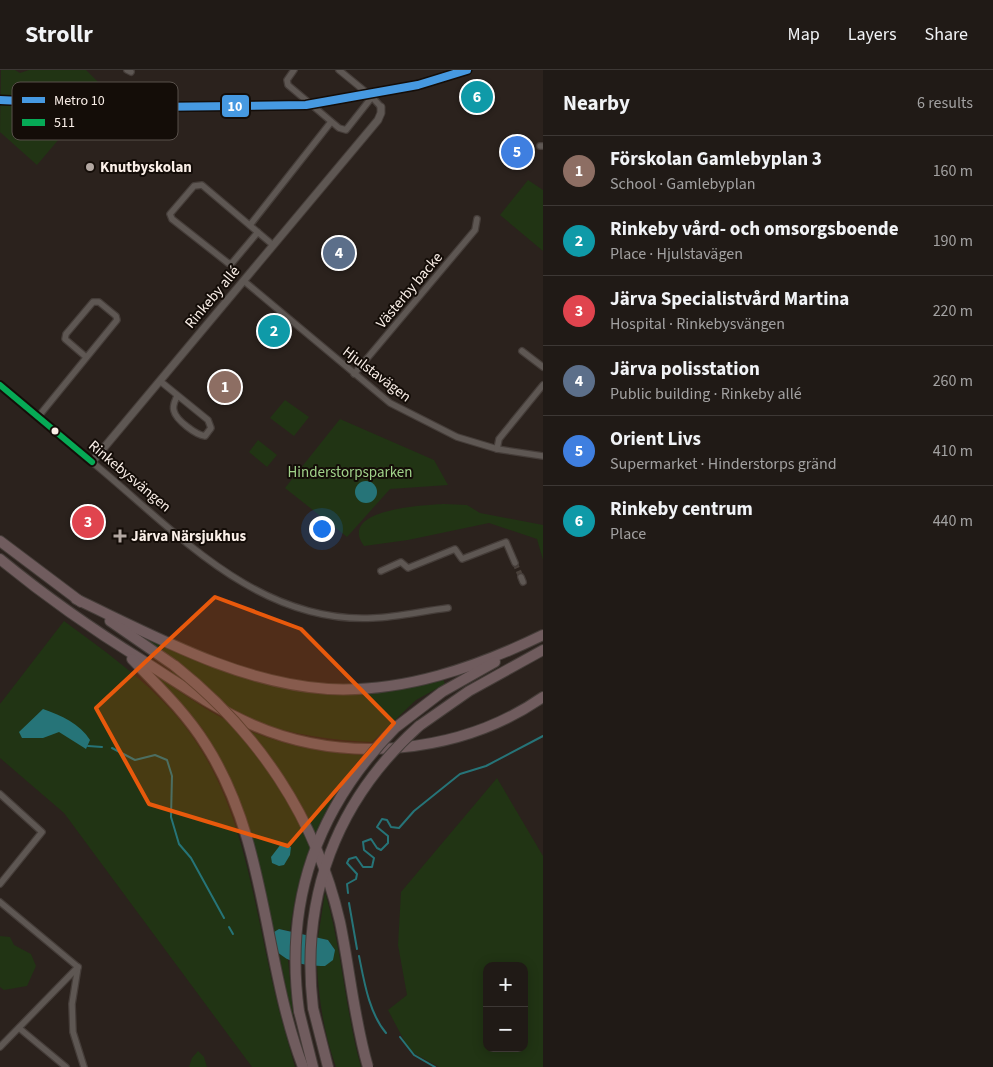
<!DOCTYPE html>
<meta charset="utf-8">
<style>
body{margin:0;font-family:"Source Sans 3",sans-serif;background:#28231f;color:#f1f3f6}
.controls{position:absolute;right:15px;bottom:15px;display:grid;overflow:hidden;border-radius:10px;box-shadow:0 2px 12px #0003}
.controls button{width:45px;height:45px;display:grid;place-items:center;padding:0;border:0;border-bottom:1px solid #3d3835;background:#201a16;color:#f1f3f6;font:25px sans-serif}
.you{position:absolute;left:321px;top:458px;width:18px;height:18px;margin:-12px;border:4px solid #fff;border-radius:50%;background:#1a73e8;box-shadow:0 0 0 8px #1a73e833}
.badge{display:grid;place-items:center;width:32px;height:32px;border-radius:50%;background:#b2a7a1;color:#fff;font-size:16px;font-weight:700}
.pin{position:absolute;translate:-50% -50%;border:2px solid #fff;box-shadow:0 1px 5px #0006}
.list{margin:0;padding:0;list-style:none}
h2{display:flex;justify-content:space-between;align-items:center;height:65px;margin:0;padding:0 20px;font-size:21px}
h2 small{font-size:16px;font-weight:400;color:#a2a1a1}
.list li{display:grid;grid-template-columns:32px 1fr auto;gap:15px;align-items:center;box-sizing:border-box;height:70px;padding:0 20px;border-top:1px solid #3d3835}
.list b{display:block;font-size:19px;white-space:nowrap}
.list p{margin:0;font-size:16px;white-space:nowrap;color:#a2a1a1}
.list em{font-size:16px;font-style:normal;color:#a2a1a1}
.map{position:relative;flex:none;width:543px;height:997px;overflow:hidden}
header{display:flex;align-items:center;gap:30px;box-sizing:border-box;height:70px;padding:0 25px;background:#201a16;border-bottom:1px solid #3d3835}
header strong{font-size:24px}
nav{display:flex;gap:28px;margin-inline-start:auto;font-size:18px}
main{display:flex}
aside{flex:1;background:#201a16}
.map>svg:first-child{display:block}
.green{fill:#213414;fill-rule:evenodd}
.water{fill:#267478}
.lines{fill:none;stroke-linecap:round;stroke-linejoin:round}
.stream{stroke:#267478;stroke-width:2}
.minor-tunnel{stroke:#4a413b;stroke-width:5.5;stroke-dasharray:5.5 3;stroke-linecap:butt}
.minor-casing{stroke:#453d39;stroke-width:8}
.tertiary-casing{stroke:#453d39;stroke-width:9}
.motorway-casing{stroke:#453d39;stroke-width:12}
.minor{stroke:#5e5753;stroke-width:5.5}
.tertiary{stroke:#5e5753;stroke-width:7}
.motorway{stroke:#705c5e;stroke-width:10}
.motorway-bridge-casing{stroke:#453d39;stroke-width:12;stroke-linecap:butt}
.motorway-bridge{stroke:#705c5e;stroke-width:10}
.bus-1-casing{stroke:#140d08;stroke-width:10}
.bus-1{stroke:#06aa56;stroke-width:6}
.metro-1-casing{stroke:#140d08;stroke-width:11}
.metro-1{stroke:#4699e1;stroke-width:8}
.marked{fill:#e8590c;fill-opacity:0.2;stroke:#e8590c;stroke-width:4;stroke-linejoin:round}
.poi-dot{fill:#b2a7a1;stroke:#140d08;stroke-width:2}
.bus-dot{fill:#faefe8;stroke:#140d08;stroke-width:2}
.labels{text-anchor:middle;stroke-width:4;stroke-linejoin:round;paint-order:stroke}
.poi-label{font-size:15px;font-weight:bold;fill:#faefe8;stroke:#140d08;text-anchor:start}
.street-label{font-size:15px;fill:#faefe8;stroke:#140d08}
.park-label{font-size:15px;fill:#a0d28a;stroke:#140d08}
.key{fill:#140d08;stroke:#59514b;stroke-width:1}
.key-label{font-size:14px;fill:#faefe8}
.line-badge{stroke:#140d08;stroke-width:2}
.badge-label{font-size:14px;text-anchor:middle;font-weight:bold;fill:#fff}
</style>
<header>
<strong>Strollr</strong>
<nav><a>Map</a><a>Layers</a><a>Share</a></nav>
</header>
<main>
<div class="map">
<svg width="543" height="997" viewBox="0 0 543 997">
<rect width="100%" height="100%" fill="#2b221d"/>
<g class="green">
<polygon points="1,0 15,0 20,3 29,0 86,0 103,17 37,95 0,62"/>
<polygon points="528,110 543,120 543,181 500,145"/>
<polygon points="285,330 309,347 294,366 270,348"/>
<polygon points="340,349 434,390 448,415 390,419 347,467 285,418"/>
<polygon points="258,370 277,385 267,397 249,382"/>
<path d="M444,434L467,435L480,443L543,455V490L537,469L489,453L408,470L364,476C362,473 359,468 359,465C355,438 427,435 444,434Z"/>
<path d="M64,551C103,580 142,607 174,643C245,724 252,832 277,932C282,953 289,975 295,997H252L64,743L0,688V634Z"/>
<path d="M142,564C169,576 195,589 222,600C294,628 369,630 443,609L445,614L416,630L372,672C325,670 276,663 234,641C212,629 192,615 171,602L178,591L141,566Z"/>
<path d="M151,603C176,618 200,637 226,650C268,672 317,683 363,685C321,736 298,796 290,861L279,859L274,862L249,758L235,719L203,659Z"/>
<path d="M497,708L543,786V997H439L415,984L407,976L388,940L407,925L398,875L401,822ZM487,896H524V978H487Z"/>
<path d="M325,822C342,879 345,940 361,997H336C324,964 319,931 317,896H325L335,880L328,870L318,868Z"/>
<polygon points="0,866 10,867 14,875 31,884 36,896 27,916 4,920 0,917"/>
<polygon points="279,884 288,889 294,955"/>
<polygon points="198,981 204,987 207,997 189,997 192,988"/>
</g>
<g class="water">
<circle cx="366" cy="422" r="11"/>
<path d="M43,639C61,645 80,654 90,670L86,679L59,662L43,668H22L19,662Z"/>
<polygon points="281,774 291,777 290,785 284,795 279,796 272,793 271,787"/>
<path d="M279,859L328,870L335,880L333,890L325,896C304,896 279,892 270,871L274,862Z"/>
</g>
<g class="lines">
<g class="stream">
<polyline points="88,676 102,677"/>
<polyline points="112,678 135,690 155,685 167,690 172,706 171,747 179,774 191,788 224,848"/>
<polyline points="348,823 347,814 356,809 357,804 347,793 349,789 356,787 363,797 372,797 374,788 364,780 363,772 371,769 377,778 381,780 388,773 388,766 377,757 382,749 387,750 391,757 399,758 414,741 460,704 486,696 543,666"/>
<polyline points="349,833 357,879"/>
<polyline points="229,857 233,864"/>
<path d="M359,886C364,911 369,943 386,963"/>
<polyline points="400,967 414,985 435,997"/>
</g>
<polyline class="minor-tunnel" points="515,493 521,507"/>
<defs>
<g id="minor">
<polyline points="127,0 131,2"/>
<polyline points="294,0 287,10 288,15 339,58 346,60 372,27"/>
<polyline points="339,0 372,27 381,37"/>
<polyline points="540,76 543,76"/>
<polyline points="250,155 331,52"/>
<polyline points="258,162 232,193 228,193 172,149 170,144 194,116 202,115 273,175"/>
<polyline points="244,211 390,333 457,367 497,379 543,386"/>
<polyline points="522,281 543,297"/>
<polyline points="354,304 475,160 477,149"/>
<path d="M160,311L208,350L211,358L205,366C196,365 176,350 174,341C172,336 175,331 177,326"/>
<polyline points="38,347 117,250 116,246 99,232 93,232 66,264 65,269 86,287"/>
<polyline points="497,379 499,369 543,315"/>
<path d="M92,392C175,460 256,554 373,548C398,547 423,541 448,538"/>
<polyline points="381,501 401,492 408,498 455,479 462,489 506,472 515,493"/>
<polyline points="521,507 523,512"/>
<polyline points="0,724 42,762 0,814"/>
<polyline points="0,832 78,897"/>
<polyline points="78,897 72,934 73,962 84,997"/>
<polyline points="19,958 66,997"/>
<polyline points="0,977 78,897"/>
</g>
<polyline id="tertiary" points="0,315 92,392 378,50 381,43 381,37"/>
<g id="motorway">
<polyline points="0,471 81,532"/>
<path d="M0,489C45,526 92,559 142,590C178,613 214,638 253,655C345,695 461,684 543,627"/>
<path d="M76,529C156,567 239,613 328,619C403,623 477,597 543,565"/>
<polyline points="110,551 175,596"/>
<path d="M132,589C159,617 186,643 206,675C268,772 263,892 303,997"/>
<polyline points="419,656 469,621 543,580"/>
<polyline points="395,658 442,622 495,592"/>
<polyline points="313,938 328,997"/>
<polyline points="299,941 313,997"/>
</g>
</defs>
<use href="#minor" class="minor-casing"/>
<use href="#tertiary" class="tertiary-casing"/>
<use href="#motorway" class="motorway-casing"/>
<use href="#minor" class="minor"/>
<use href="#tertiary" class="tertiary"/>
<use href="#motorway" class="motorway"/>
<defs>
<g id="motorway-bridge">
<path d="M175,596C258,662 316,748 340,852C350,900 354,949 368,997"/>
<path d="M313,938C300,827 336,731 419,656"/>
<path d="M299,941C284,830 317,738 395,658"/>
</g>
</defs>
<use href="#motorway-bridge" class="motorway-bridge-casing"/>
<use href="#motorway-bridge" class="motorway-bridge"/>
<defs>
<polyline id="bus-1" points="0,315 92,392"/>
</defs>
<use href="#bus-1" class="bus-1-casing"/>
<use href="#bus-1" class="bus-1"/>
<defs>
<polyline id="metro-1" points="0,30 149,37 306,35 418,15 467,0"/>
</defs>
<use href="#metro-1" class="metro-1-casing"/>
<use href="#metro-1" class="metro-1"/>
</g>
<path class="marked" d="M215,527L301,559L394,653L288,776L149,734L96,638Z"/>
<g class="poi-dot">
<circle cx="90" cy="97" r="5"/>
<path d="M117.5 458.5h5v5h5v5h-5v5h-5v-5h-5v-5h5z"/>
</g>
<circle class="bus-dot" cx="55" cy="361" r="4.5"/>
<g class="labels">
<g class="poi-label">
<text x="100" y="102">Knutbyskolan</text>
<text x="131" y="471">Järva Närsjukhus</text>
</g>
<g class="street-label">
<text transform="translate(409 220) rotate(-50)" y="5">Västerby backe</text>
<text transform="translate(212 227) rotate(-50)" y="5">Rinkeby allé</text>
<text transform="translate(377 304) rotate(37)" y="5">Hjulstavägen</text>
<text transform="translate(130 406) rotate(40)" y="5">Rinkebysvängen</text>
</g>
<g class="park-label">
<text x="350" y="407">Hinderstorpsparken</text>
</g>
</g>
<rect x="12" y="12" width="166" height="58" rx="8" class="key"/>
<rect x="22" y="27" width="23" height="6" fill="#4699e1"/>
<rect x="22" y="49" width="23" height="7" fill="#06aa56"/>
<g class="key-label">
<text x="54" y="35">Metro 10</text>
<text x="54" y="57">511</text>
</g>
<rect class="line-badge" x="221" y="24" width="29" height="24" rx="5" fill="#4699e1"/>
<g class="badge-label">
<text x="235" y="41">10</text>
</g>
</svg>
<div class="controls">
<button>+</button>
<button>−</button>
</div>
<div class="you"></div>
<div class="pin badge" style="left:225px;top:317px;background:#8d6e63">1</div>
<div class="pin badge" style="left:274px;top:261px;background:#0f9aa8">2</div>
<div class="pin badge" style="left:88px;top:452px;background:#e0444e">3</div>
<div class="pin badge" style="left:339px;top:183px;background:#5c6f8a">4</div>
<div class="pin badge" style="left:517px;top:82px;background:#3f7fe0">5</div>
<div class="pin badge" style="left:477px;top:27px;background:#0f9aa8">6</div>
</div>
<aside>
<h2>Nearby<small>6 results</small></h2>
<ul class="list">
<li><span class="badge" style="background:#8d6e63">1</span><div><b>Förskolan Gamlebyplan 3</b><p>School · Gamlebyplan</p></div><em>160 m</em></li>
<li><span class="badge" style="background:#0f9aa8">2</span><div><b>Rinkeby vård- och omsorgsboende</b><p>Place · Hjulstavägen</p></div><em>190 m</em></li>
<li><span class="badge" style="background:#e0444e">3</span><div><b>Järva Specialistvård Martina</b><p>Hospital · Rinkebysvängen</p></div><em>220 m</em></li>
<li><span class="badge" style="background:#5c6f8a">4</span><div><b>Järva polisstation</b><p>Public building · Rinkeby allé</p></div><em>260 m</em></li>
<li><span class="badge" style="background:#3f7fe0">5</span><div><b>Orient Livs</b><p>Supermarket · Hinderstorps gränd</p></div><em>410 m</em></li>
<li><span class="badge" style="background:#0f9aa8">6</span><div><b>Rinkeby centrum</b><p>Place</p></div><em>440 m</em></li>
</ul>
</aside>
</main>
